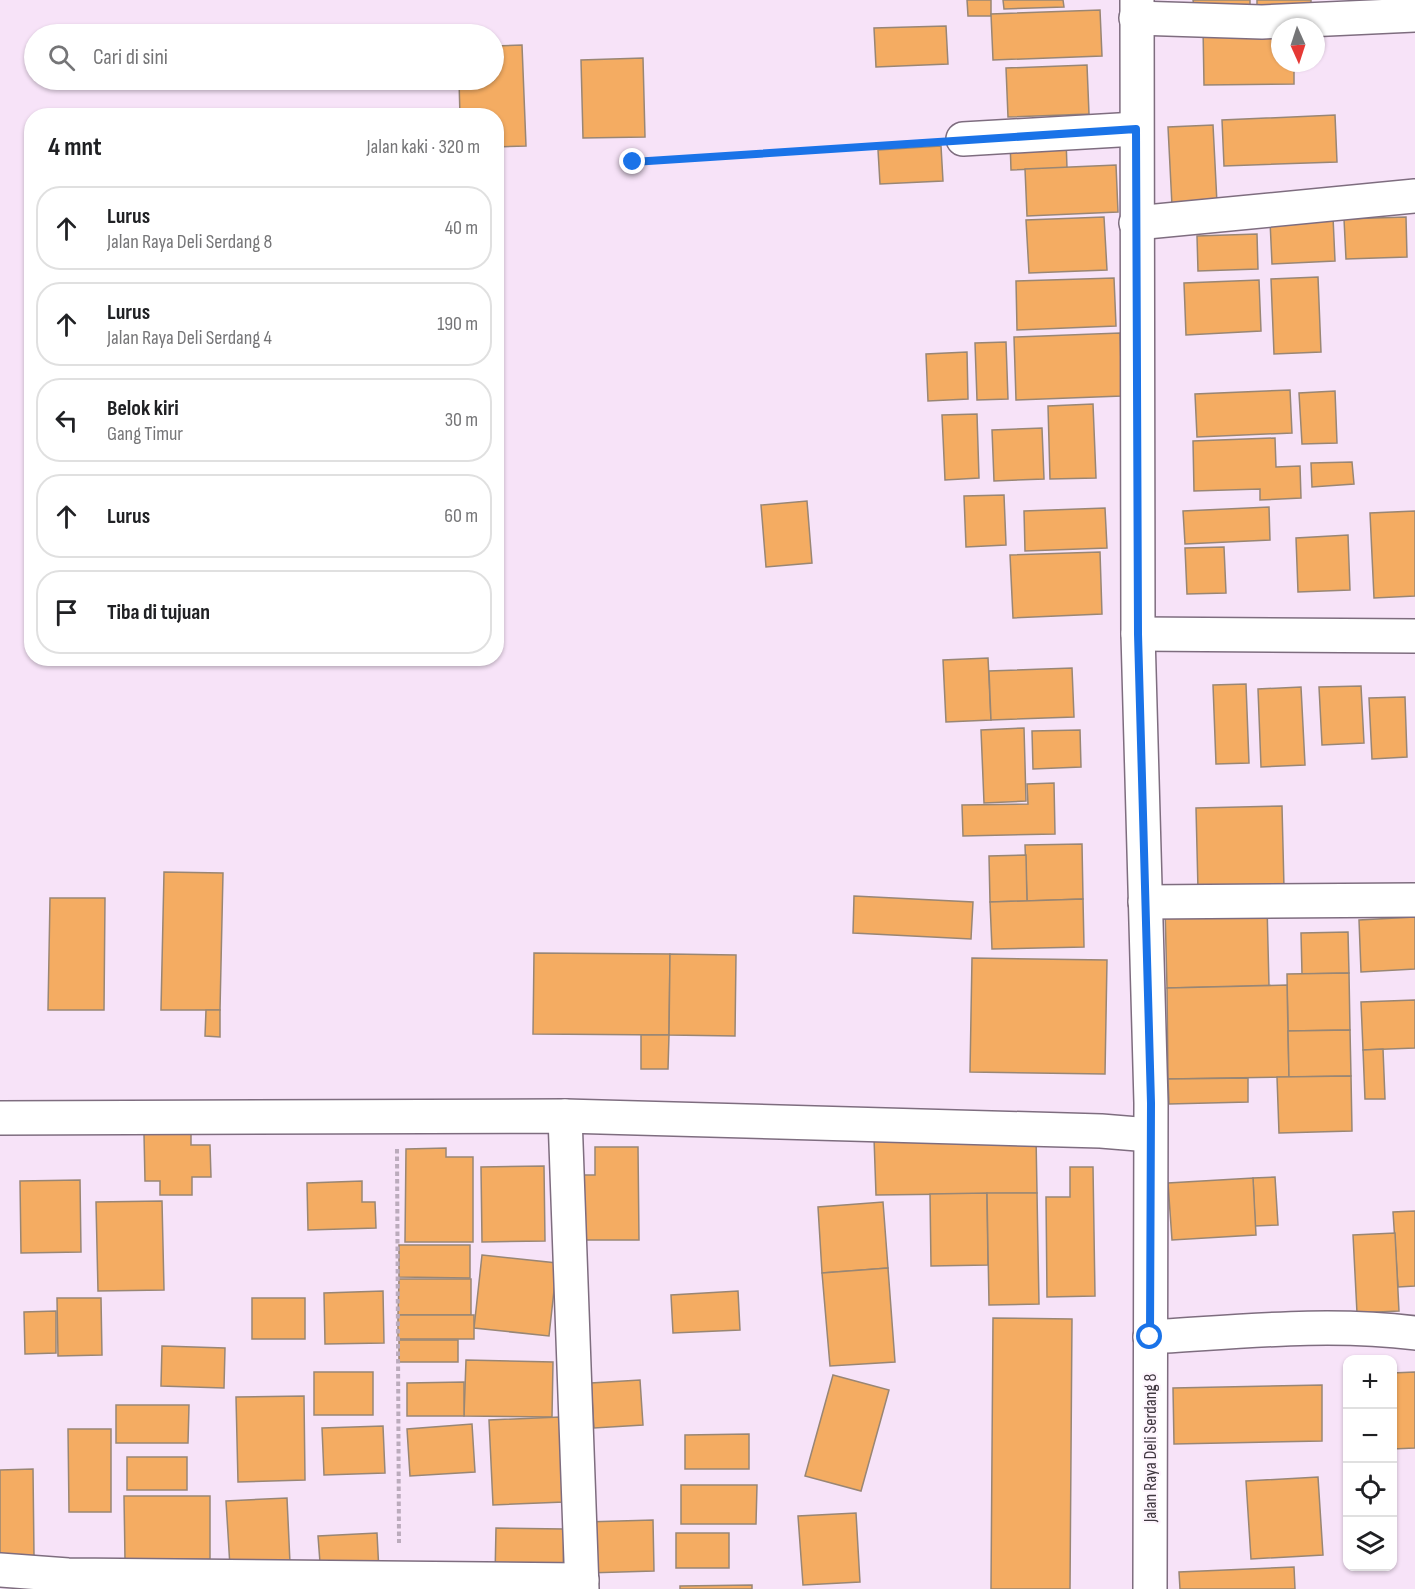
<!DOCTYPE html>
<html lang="id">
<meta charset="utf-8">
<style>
body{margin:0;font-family:"Sofia Sans Condensed",sans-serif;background:#f2f2f2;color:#202124}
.controls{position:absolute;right:18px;bottom:18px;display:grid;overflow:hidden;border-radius:12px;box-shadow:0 2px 4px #0004}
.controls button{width:54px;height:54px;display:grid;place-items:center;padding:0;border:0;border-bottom:2px solid #e0e0e0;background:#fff;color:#202124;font:30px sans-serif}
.compass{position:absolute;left:1271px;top:18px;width:54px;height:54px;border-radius:50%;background:#fff;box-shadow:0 2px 4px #0004;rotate:177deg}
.stop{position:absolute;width:18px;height:18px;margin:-14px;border:4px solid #1a73e8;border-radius:50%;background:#fff}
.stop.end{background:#1a73e8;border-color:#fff;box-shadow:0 2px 6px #0008}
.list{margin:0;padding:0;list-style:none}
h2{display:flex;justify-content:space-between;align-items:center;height:78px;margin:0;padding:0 24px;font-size:26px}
h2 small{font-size:20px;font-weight:400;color:#757577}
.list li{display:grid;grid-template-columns:39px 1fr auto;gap:18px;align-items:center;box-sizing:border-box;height:84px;margin:0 12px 12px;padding:0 12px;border:2px solid #e0e0e0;border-radius:24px}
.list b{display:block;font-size:22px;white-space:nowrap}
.list p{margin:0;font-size:20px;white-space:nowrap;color:#757577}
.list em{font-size:20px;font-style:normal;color:#757577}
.icon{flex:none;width:33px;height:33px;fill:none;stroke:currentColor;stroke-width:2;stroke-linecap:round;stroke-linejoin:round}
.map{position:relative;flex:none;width:1415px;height:1589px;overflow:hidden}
.search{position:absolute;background:#fff;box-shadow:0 2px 4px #0004;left:24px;top:24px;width:480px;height:66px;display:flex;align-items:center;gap:15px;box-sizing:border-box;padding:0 21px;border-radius:33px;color:#757577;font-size:22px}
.panel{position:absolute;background:#fff;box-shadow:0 2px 4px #0004;left:24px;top:108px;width:480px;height:558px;border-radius:24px}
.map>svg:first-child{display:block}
.building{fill:#f4ac62;stroke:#998674;stroke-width:1.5}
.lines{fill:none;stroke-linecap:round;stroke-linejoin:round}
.minor-casing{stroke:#7e6d7f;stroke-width:36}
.path{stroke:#bbabbc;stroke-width:4;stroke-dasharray:4.5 3;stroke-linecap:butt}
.minor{stroke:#fff;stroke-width:33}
.route{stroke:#1a73e8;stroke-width:8}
.labels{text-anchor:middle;stroke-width:4.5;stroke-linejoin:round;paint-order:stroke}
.street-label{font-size:18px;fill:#403840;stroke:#fdf5fd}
</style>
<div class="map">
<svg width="1415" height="1589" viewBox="0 0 1415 1589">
<rect width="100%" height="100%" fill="#f7e3f8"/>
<g class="building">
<polygon points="967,0 991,0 991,16 968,16"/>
<polygon points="1003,0 1063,0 1064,7 1004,9"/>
<polygon points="1193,0 1250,0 1250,5 1194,7"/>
<polygon points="1257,0 1311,0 1311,14 1257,17"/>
<polygon points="1100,10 1102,56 993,60 991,14"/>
<polygon points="946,26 948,64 876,67 874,28"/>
<polygon points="1203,27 1280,27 1280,63 1294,63 1294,84 1204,85"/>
<polygon points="522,45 526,146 496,147 496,116 460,116 459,80 494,80 494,46"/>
<polygon points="643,58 645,137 583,138 581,60"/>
<polygon points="1087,65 1089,114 1008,117 1006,68"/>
<polygon points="1335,115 1337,162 1224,166 1222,120"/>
<polygon points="1213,125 1217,203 1172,206 1168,127"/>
<polygon points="1066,138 1067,168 1011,170 1010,140"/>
<polygon points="941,146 943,181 880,184 878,150"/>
<polygon points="1116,165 1118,212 1027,216 1025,169"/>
<polygon points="1104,217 1107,270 1029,273 1026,220"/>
<polygon points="1333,217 1335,261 1272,264 1270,221"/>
<polygon points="1406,217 1407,257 1346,259 1344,219"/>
<polygon points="1257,234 1258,269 1198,271 1197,236"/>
<polygon points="1318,277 1321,352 1274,354 1271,279"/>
<polygon points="1114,278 1116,326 1017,330 1016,281"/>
<polygon points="1259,280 1261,331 1186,335 1184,283"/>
<polygon points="1120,333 1122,396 1016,400 1014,337"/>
<polygon points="1006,342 1008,399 977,400 975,343"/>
<polygon points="967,352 968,399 928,401 926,354"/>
<polygon points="1290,390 1292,433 1197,437 1195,394"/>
<polygon points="1335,391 1337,443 1302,444 1299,393"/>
<polygon points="1093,404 1096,478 1050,479 1048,406"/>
<polygon points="977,414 979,478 945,480 942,415"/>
<polygon points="1042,428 1044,479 994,481 992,430"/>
<polygon points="1275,438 1276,467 1300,466 1301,498 1260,500 1260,489 1194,491 1193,441"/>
<polygon points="1352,462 1354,484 1312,487 1311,463"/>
<polygon points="1004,495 1006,545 966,547 964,496"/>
<polygon points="807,501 812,563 766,567 761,505"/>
<polygon points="1269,507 1270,540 1185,544 1183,511"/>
<polygon points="1105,508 1107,548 1025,551 1024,511"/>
<polygon points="1415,511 1415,596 1374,598 1370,513"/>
<polygon points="1348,535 1350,590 1298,592 1296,538"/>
<polygon points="1224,547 1226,593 1187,594 1185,548"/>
<polygon points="1100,552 1102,614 1013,618 1010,555"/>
<polygon points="988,658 991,720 946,722 943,660"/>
<polygon points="1072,668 1074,717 991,720 989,671"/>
<polygon points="1246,684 1249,763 1216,764 1213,685"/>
<polygon points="1361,686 1364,743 1322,745 1319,687"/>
<polygon points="1301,687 1305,765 1261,767 1258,689"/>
<polygon points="1405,697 1407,757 1372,759 1369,698"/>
<polygon points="1024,728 1026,801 984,803 981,730"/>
<polygon points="1080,730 1081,767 1033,769 1032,731"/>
<polygon points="1054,783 1055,834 963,836 962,805 1028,804 1027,784"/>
<polygon points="1282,806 1284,888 1198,890 1196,808"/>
<polygon points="1082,844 1083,899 1027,901 1025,845"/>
<polygon points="1026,855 1027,901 990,902 989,856"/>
<polygon points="164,872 223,873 220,1010 161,1010"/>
<polygon points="854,896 973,902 971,939 853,933"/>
<polygon points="50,898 105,898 104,1010 48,1010"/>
<polygon points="1083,899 1084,947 992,949 990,902"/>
<polygon points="1267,905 1269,986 1167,988 1165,907"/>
<polygon points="1415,917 1415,969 1361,972 1359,920"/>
<polygon points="1348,932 1349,973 1302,974 1301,933"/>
<polygon points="534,953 670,954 669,1035 533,1034"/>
<polygon points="670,954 736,955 735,1036 669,1035"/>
<polygon points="972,958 1107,960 1105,1074 970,1072"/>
<polygon points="1349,973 1350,1030 1288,1031 1287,974"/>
<polygon points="1287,985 1289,1077 1168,1079 1167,988"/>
<polygon points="1415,1000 1415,1048 1363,1050 1361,1002"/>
<polygon points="206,1010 220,1010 220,1037 205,1036"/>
<polygon points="1350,1030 1351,1076 1289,1077 1288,1031"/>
<polygon points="641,1035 669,1035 668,1069 641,1069"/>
<polygon points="1383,1049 1385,1099 1365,1099 1363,1050"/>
<polygon points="1351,1076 1352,1131 1279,1133 1277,1077"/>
<polygon points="1248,1078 1248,1102 1169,1104 1168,1079"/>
<polygon points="144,1134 191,1134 191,1145 210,1145 211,1177 192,1177 192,1195 160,1195 160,1181 145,1181"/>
<polygon points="1036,1136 1037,1193 876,1195 874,1138"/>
<polygon points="595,1147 638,1147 639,1240 582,1240 581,1175 595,1175"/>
<polygon points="446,1148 446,1157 473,1157 473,1242 405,1242 406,1149"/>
<polygon points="544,1166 545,1241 482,1242 481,1167"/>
<polygon points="1070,1167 1093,1167 1095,1296 1047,1297 1046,1197 1070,1197"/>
<polygon points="1275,1177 1278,1225 1255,1226 1253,1178"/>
<polygon points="1253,1178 1256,1235 1172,1240 1168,1183"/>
<polygon points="80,1180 81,1252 21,1253 20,1181"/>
<polygon points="362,1181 362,1202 375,1202 376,1228 308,1230 307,1183"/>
<polygon points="987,1193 988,1265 931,1266 930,1194"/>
<polygon points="987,1193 1037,1193 1039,1304 989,1305"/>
<polygon points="162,1201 164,1290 98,1291 96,1202"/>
<polygon points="883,1202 888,1268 822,1273 818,1207"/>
<polygon points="1415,1211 1415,1286 1398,1287 1393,1212"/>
<polygon points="1395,1233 1399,1311 1357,1313 1353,1235"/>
<polygon points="399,1245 470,1245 470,1278 399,1277"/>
<polygon points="482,1255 557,1263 549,1336 474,1328"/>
<polygon points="888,1268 895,1362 830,1366 822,1273"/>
<polygon points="399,1279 471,1279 471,1315 398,1315"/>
<polygon points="383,1291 384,1343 325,1344 324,1293"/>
<polygon points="738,1291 740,1330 673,1333 671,1295"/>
<polygon points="57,1298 101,1298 102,1355 58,1356"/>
<rect x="252" y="1298" width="53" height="41"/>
<polygon points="56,1311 56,1353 25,1354 24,1312"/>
<rect x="398" y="1315" width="76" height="24"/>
<polygon points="993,1318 1072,1319 1070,1589 991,1589"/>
<rect x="399" y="1340" width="59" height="22"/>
<polygon points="162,1346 225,1348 224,1388 161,1386"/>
<polygon points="466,1360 553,1362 552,1417 464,1416"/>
<rect x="314" y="1372" width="59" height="43"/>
<polygon points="1415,1372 1415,1448 1392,1449 1392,1373"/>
<polygon points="833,1375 889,1390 861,1491 805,1476"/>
<polygon points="640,1380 643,1425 594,1428 591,1383"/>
<polygon points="464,1382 464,1416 407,1416 407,1383"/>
<polygon points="1322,1385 1322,1441 1174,1444 1173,1388"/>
<polygon points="304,1396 305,1480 238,1482 236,1397"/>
<polygon points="116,1405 189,1405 188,1443 116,1443"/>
<polygon points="560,1417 564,1502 493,1505 489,1420"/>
<polygon points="472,1424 475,1472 410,1476 407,1429"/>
<polygon points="383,1426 385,1473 324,1475 322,1428"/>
<polygon points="68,1429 111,1429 111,1512 69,1512"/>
<polygon points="749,1434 749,1469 685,1469 685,1435"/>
<rect x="127" y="1457" width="60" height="33"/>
<polygon points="33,1469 34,1556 0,1557 0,1470"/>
<polygon points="1318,1477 1323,1555 1251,1559 1246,1481"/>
<polygon points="681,1485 757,1485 756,1524 681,1524"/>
<polygon points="124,1496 210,1496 210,1559 125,1560"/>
<polygon points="287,1498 290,1563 230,1567 226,1501"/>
<polygon points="856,1513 860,1582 803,1585 798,1516"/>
<polygon points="653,1520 654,1571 587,1573 585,1522"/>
<polygon points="496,1528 564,1529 563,1577 495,1577"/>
<polygon points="377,1533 379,1572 321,1576 318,1536"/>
<rect x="676" y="1533" width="53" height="35"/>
<polygon points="1294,1567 1295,1589 1180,1589 1179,1572"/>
<polygon points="752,1585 752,1589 680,1589 680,1586"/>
</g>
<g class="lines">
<defs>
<g id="minor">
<polyline points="1137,0 1138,634 1151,1103 1150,1589"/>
<polyline points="1136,18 1262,22 1415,15"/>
<polyline points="963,139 1136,129"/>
<polyline points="1136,223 1415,196"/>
<polyline points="1138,634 1415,636"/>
<polyline points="1145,902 1415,900"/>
<polyline points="565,1116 582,1589"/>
<polyline points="0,1118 565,1116 1101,1131 1150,1135"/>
<path d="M1150,1337C1238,1332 1327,1322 1415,1333"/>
<polyline points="0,1570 68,1575 582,1580"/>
</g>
</defs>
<use href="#minor" class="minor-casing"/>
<g class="path">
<polyline points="633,162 932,141"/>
<polyline points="397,1149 399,1543"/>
</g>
<use href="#minor" class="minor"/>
</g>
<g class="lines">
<polyline class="route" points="633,162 1136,129 1138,634 1151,1103 1150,1337"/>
</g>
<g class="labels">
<g class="street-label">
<text transform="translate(1150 1448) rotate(-90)" y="6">Jalan Raya Deli Serdang 8</text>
</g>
</g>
</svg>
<div class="controls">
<button>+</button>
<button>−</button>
<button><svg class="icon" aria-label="locate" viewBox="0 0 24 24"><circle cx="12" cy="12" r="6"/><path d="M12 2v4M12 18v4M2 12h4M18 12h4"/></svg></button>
<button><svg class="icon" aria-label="layers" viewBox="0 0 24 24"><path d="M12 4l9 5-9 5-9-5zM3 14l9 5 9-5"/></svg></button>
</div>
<svg class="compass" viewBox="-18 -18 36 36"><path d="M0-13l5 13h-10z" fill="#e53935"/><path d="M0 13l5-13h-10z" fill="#757577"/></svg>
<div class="stop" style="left:1150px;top:1337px"></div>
<div class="stop end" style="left:633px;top:162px"></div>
<div class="search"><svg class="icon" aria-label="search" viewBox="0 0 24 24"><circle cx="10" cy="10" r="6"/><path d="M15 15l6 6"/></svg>Cari di sini</div>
<section class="panel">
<h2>4 mnt<small>Jalan kaki · 320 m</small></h2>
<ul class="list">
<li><svg class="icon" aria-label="ahead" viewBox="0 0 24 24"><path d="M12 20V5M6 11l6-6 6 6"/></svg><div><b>Lurus</b><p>Jalan Raya Deli Serdang 8</p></div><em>40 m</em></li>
<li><svg class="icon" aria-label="ahead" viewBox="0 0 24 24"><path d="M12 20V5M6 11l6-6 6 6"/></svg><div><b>Lurus</b><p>Jalan Raya Deli Serdang 4</p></div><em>190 m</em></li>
<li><svg class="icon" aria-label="left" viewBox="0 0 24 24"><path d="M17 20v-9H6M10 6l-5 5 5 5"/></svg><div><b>Belok kiri</b><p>Gang Timur</p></div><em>30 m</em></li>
<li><svg class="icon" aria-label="ahead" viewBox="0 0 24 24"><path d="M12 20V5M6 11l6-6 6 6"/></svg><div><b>Lurus</b></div><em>60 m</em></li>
<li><svg class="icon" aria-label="arrive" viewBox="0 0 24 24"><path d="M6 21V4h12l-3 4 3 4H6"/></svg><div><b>Tiba di tujuan</b></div></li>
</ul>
</section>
</div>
